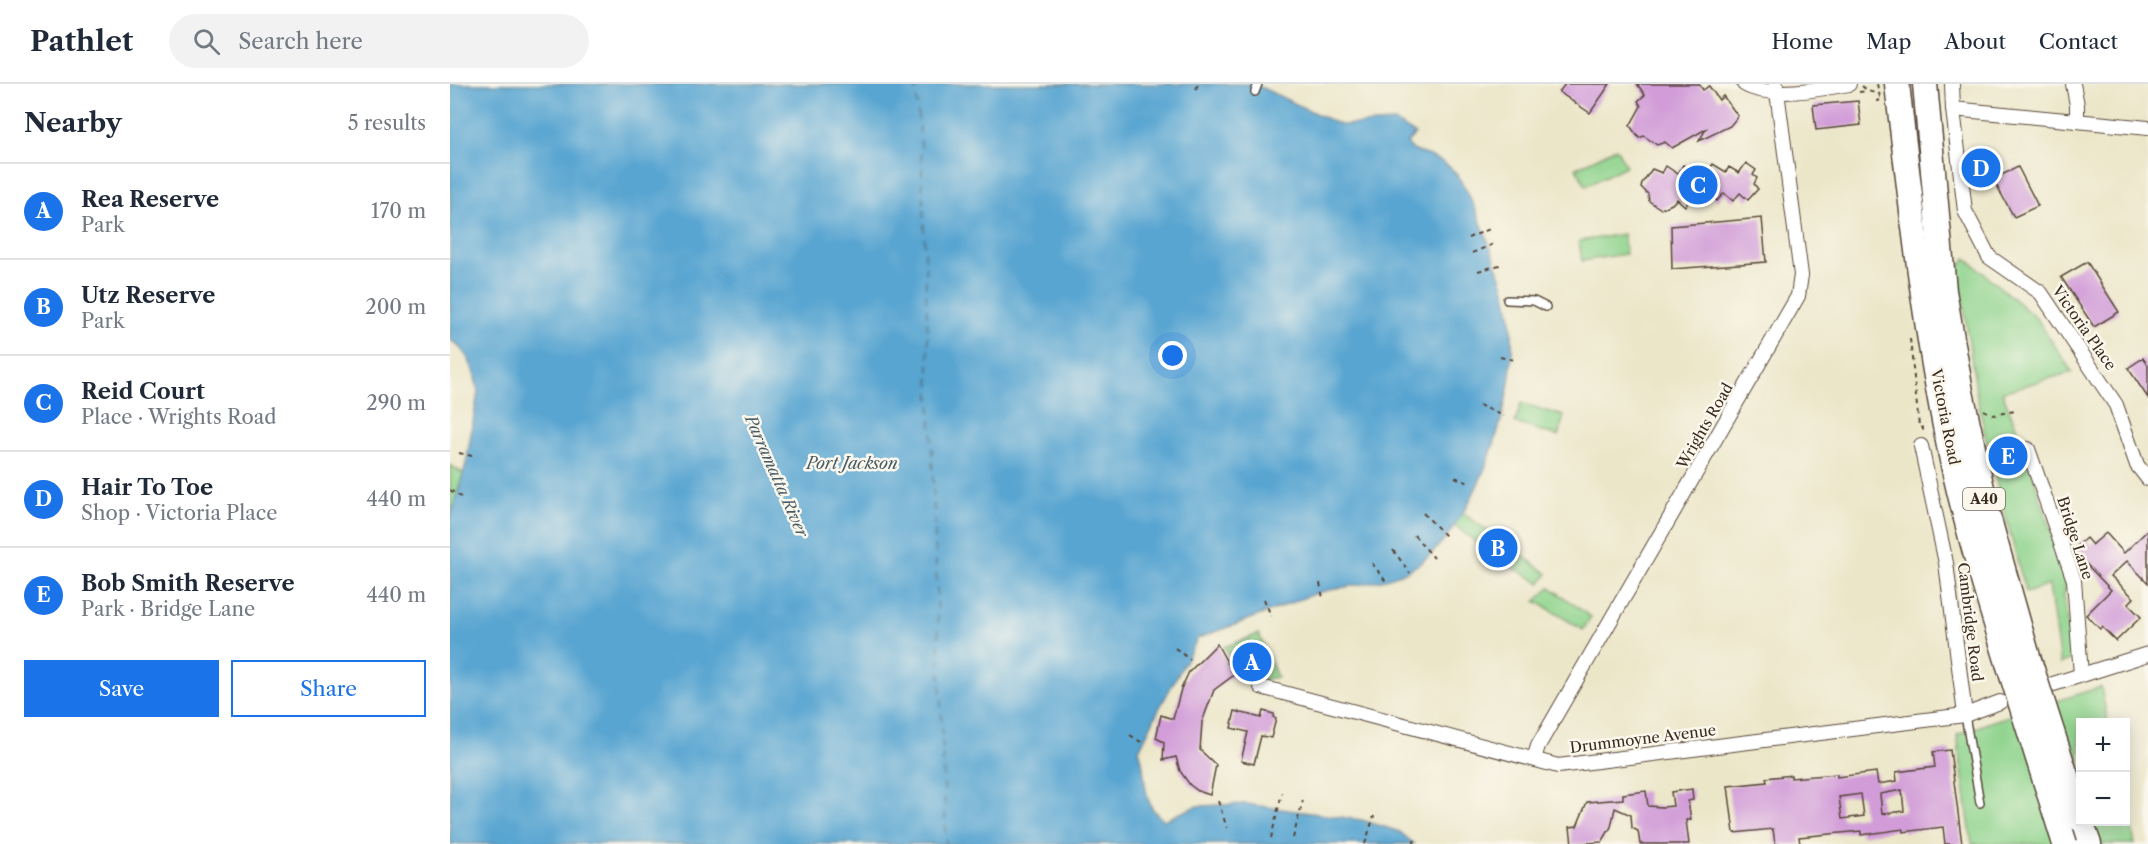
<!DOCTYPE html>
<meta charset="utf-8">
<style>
body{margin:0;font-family:"Libre Caslon Text",serif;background:#f2f2f3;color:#1f2937}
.controls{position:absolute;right:18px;bottom:18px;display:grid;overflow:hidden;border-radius:0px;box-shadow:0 3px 15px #0003}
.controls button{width:54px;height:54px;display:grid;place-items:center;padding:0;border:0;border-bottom:2px solid #e0e1e3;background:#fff;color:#1f2937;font:30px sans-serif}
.you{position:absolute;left:723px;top:272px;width:21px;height:21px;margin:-15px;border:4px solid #fff;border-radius:50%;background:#1a73e8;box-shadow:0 0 0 9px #1a73e833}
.badge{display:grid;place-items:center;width:39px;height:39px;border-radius:50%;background:#1a73e8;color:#fff;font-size:20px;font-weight:700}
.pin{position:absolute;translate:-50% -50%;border:3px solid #fff;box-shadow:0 2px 6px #0006}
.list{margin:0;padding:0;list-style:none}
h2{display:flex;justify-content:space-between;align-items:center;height:78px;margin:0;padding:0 24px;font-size:26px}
h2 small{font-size:20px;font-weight:400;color:#747a83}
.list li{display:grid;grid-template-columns:39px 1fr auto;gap:18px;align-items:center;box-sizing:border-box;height:96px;padding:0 24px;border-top:2px solid #e0e1e3}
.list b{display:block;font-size:22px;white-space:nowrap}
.list p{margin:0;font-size:20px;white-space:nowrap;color:#747a83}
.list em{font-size:20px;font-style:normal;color:#747a83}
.actions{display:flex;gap:12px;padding:18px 24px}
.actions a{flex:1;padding:14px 0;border:2px solid #1a73e8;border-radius:0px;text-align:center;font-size:21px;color:#1a73e8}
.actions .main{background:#1a73e8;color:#fff}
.icon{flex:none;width:33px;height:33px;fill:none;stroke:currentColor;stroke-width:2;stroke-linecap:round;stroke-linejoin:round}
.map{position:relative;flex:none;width:1698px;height:760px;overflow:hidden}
header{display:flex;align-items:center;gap:36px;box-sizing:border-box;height:84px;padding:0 30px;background:#fff;border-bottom:2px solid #e0e1e3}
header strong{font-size:28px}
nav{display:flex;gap:33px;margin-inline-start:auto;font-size:21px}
.search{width:420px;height:54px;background:#f2f2f3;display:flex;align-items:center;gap:15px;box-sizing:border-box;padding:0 21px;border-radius:33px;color:#747a83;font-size:22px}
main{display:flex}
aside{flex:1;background:#fff}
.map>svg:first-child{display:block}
.green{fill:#8ed38c;stroke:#647e55;stroke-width:1.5}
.water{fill:#58a5d1;stroke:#4a6878;stroke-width:1.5}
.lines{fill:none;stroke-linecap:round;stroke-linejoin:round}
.ferry{stroke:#475b66;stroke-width:1.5;stroke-dasharray:8 6;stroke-linecap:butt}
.building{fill:#d19cd8;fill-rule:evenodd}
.lane-casing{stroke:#564638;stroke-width:10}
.street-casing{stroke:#564638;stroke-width:16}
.highway-casing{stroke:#564638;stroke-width:27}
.path{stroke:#564638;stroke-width:2;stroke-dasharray:4.5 4.5;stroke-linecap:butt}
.lane{stroke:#fff;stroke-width:7}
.street{stroke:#fff;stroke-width:14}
.highway{stroke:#fff;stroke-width:24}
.highway-bridge-casing{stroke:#564638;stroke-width:27;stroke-linecap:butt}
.highway-bridge{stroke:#fff;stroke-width:24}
.labels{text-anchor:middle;stroke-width:5;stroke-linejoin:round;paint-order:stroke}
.shield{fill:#fbf7ec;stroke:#75685c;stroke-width:1.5}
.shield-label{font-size:14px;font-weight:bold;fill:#3b2a1e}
.street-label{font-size:15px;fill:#3b2a1e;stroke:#fbf7ec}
.water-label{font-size:16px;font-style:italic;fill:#475b66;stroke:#fbf7ec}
</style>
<header>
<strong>Pathlet</strong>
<div class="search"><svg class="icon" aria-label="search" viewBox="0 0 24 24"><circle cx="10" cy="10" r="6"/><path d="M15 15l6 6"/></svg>Search here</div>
<nav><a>Home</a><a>Map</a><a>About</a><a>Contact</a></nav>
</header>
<main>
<aside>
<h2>Nearby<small>5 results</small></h2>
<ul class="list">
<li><span class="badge">A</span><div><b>Rea Reserve</b><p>Park</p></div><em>170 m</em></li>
<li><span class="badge">B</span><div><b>Utz Reserve</b><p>Park</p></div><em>200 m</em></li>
<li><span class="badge">C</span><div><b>Reid Court</b><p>Place · Wrights Road</p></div><em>290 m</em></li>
<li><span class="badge">D</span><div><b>Hair To Toe</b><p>Shop · Victoria Place</p></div><em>440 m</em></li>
<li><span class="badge">E</span><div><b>Bob Smith Reserve</b><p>Park · Bridge Lane</p></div><em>440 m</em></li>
</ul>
<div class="actions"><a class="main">Save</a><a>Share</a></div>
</aside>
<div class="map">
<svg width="1698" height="760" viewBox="0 0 1698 760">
<rect width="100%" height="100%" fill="#fbf7ec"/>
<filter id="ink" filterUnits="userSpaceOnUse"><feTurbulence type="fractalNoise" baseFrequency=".0167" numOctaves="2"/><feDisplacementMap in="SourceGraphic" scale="12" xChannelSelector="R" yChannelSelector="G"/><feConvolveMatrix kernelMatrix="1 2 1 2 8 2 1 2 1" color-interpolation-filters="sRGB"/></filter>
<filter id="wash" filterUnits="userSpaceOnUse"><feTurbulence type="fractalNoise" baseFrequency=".008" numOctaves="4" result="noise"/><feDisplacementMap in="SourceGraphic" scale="24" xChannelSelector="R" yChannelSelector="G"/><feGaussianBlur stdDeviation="1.35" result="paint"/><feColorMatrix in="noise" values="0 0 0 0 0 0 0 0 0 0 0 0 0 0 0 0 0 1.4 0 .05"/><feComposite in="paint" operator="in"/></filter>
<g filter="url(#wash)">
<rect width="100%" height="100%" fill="#ece6c9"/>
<g class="green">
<polygon points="1166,64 1176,82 1136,102 1126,84"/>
<polygon points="1173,150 1176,170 1132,177 1129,157"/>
<polygon points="1516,174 1587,235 1622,288 1552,308 1573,360 1617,497 1614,511 1622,575 1610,580 1599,501 1576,509 1541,378 1527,312 1508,185"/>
<polygon points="1071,319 1114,332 1108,352 1065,339"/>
<polygon points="0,381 13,389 0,436"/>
<polygon points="1007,425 1098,490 1090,499 1041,471 1001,438"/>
<polygon points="1100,503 1141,533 1133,546 1086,517"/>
<polygon points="809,550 827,593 796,599 774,563"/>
<polygon points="1651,603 1658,638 1630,638 1630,738 1676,738 1676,715 1685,760 1522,760 1507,651 1543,637"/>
</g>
<path class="water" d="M0,0H804L890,41L945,38L965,50L957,59L961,65C971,70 985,73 994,79C1012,89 1028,130 1035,149C1047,181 1061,214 1062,249C1066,318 1028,432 974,476C944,501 903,499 867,509C854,513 841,519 829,524C802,534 775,545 748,554L709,625L689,666C698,688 689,721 714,736L747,722L796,720L912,736L950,748L964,760H0V436L16,380L28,308L24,288L18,274L8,261L0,256Z"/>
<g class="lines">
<polyline class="ferry" points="465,0 471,62 496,760"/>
</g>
<g id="blocks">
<g class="building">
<polygon points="1115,0 1160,0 1140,29 1109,8"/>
<polygon points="1187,0 1249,0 1253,6 1259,2 1269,16 1273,12 1288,32 1280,42 1249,57 1256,45 1222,64 1215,58 1207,61 1194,52 1189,54 1180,42 1191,22 1188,17 1195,11"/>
<polygon points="1408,17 1411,41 1366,46 1363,21"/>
<polygon points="1296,79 1306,86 1303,91 1307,94 1304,100 1308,105 1298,116 1290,109 1283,117 1274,109 1267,117 1260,110 1251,120 1243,113 1235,122 1227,115 1222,120 1211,125 1199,117 1198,110 1191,103 1192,99 1202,85 1212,89 1216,82 1228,90 1233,81 1244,87 1248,80 1259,86 1263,80 1276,88 1279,83 1289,89"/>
<polygon points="1568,83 1588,122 1564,133 1543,95"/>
<polygon points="1312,134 1316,178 1222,185 1221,142"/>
<polygon points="1637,178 1669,228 1644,243 1611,193"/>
<polygon points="1693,274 1698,281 1698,314 1678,284"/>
<polygon points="1698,446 1698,499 1677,477 1661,492 1684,514 1678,520 1691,533 1666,557 1652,543 1650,545 1636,531 1661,506 1623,466 1636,454 1642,461 1656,449 1674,469"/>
<polygon points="767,560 784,591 764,606 752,638 750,666 766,681 760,711 748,707 740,701 730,687 726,673 713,676 714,658 706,654 711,631 723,635 731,605 739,588"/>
<polygon points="785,627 811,634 813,627 824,630 823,633 826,635 821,654 811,652 804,680 791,677 798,648 781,644"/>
<path d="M1500,666L1512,760H1495L1493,743L1453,748V745L1411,751V747L1349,753L1350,760H1325L1323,745L1284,749L1278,702L1317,698L1316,694L1341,691V694L1387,690V693L1426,688L1428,700L1447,697L1446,688L1485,683L1483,668ZM1452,706L1454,727L1432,730L1430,710ZM1411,710L1414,732L1392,735L1389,713Z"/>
<polygon points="1242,705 1243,716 1238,717 1241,736 1236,736 1239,760 1190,760 1188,747 1182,744 1181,731 1165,724 1161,743 1152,758 1122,760 1120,743 1127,742 1137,718 1173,715 1173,710 1196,707 1198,722 1212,723 1223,722 1221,708"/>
</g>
</g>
</g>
<g filter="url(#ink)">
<use href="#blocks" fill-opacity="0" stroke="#564638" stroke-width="1.5"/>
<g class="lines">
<defs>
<g id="lane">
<polyline points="805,8 808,0"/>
<polyline points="1057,216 1084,217 1096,223"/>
<polyline points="1515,631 1530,719"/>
</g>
<g id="street">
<path d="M1294,0C1318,15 1372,5 1399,0"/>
<polyline points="1502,0 1503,25 1515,127 1539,173 1591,209 1666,321 1687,381 1698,395"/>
<polyline points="1623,0 1627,21 1627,37"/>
<polyline points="1503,25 1698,44"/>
<polyline points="1471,362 1496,479 1515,631"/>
<polyline points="1578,365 1624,496 1631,591"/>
<polyline points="1597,602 1698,570"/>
<polyline points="811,603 1108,682 1515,631 1550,618"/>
<polyline points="1084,675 1088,662 1348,212 1351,191 1326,0"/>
</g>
<g id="highway">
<path d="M1447,0C1460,114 1473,229 1495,342C1510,422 1534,501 1558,579"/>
<polyline points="1475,0 1494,207 1511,308 1538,432 1578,573"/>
<polyline points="1631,738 1639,760"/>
</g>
</defs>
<use href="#lane" class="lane-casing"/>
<use href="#street" class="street-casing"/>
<use href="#highway" class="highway-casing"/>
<g class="path">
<polyline points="1427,0 1430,13 1427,15 1428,17 1430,16"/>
<polyline points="1412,2 1418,7 1428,10"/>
<polyline points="746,5 748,0"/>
<polyline points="1409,8 1418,7"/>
<polyline points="1018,154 1042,144"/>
<polyline points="1022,169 1046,159"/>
<polyline points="1028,187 1053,180"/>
<polyline points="1460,255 1469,342 1473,344 1473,347 1470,348"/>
<polyline points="1050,273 1064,276"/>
<polyline points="1029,321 1054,332"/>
<polyline points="1534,326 1543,331 1565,327"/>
<polyline points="9,369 26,373"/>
<polyline points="1005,393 1021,400"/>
<polyline points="0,406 11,413"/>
<polyline points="973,429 998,454"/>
<polyline points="964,451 984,474"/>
<polyline points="943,466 960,489"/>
<polyline points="922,479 937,499"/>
<polyline points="870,499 873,514"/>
<polyline points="814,515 821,532"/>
<polyline points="725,564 740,576"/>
<polyline points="680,651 694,660"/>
<polyline points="768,717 777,744"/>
<polyline points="821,754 832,709"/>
<polyline points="843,754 853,716"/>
<polyline points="915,760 924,732"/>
<polyline points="963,760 965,756"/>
</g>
<use href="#lane" class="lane"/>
<use href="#street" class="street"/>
<use href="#highway" class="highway"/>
<defs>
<g id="highway-bridge">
<polyline points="1578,573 1630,735"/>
<polyline points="1558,579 1615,760"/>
</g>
</defs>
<use href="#highway-bridge" class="highway-bridge-casing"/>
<use href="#highway-bridge" class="highway-bridge"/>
</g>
</g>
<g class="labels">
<rect class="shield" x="1513" y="404" width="42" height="22" rx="4.5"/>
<g class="shield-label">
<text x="1534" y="420">A40</text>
</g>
<g class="street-label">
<text transform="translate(1634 244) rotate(55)" y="5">Victoria Place</text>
<text transform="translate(1495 333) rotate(79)" y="5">Victoria Road</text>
<text transform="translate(1255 342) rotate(-60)" y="5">Wrights Road</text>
<text transform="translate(1625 454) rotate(72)" y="5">Bridge Lane</text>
<text transform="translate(1520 538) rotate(83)" y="5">Cambridge Road</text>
<text transform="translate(1193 655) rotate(-7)" y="5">Drummoyne Avenue</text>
</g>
<g class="water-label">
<text x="402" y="385">Port Jackson</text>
<text transform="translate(327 392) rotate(66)" y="6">Parramatta River</text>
</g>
</g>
</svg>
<div class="controls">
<button>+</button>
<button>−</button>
</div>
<div class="you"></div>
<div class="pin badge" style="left:802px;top:578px">A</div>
<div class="pin badge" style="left:1048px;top:464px">B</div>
<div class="pin badge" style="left:1248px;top:101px">C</div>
<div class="pin badge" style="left:1531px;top:84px">D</div>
<div class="pin badge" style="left:1558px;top:372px">E</div>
</div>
</main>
